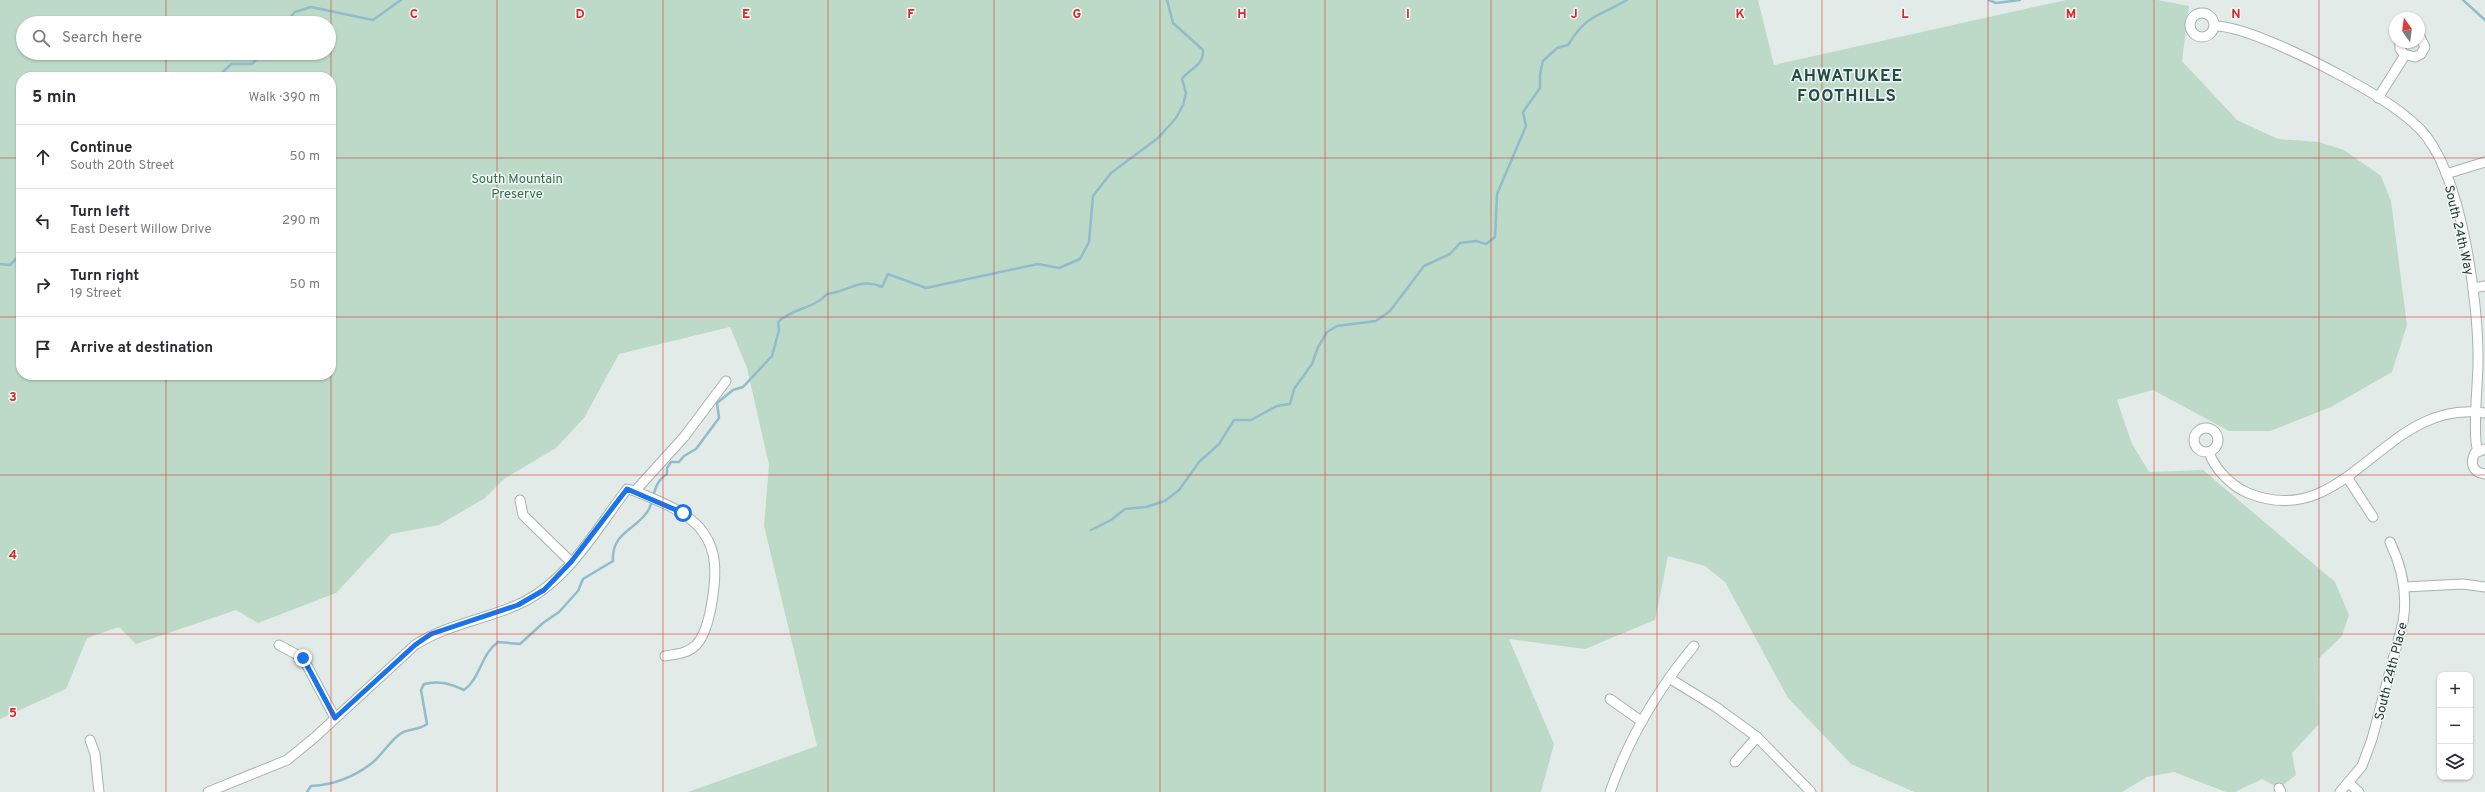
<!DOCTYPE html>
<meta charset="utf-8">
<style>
body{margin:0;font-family:Overpass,sans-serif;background:#f7f7f7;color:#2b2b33}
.controls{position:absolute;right:12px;bottom:12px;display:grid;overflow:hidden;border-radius:8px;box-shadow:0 1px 3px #0004}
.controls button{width:36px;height:36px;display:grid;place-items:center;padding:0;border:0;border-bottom:1px solid #e1e1e2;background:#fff;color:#2b2b33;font:20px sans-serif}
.compass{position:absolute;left:2389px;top:12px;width:36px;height:36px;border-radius:50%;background:#fff;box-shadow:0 1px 3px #0004;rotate:346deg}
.stop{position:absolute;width:12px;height:12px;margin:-9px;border:3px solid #1a73e8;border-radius:50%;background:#fff}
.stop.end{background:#1a73e8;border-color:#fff;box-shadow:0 1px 4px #0008}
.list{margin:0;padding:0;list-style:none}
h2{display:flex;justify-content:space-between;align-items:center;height:52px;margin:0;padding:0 16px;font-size:17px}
h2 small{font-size:13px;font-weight:400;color:#7c7c81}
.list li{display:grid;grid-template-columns:26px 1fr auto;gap:12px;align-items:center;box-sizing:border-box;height:64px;padding:0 16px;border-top:1px solid #e1e1e2}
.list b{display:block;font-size:15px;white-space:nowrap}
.list p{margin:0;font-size:13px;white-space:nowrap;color:#7c7c81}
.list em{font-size:13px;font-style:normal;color:#7c7c81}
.icon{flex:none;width:22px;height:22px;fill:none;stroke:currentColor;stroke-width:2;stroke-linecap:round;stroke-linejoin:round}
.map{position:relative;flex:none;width:2485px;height:792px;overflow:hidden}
.search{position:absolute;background:#fff;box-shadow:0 1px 3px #0004;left:16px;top:16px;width:320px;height:44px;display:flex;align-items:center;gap:10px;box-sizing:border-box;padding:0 14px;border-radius:22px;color:#7c7c81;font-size:15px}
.panel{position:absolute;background:#fff;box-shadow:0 1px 3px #0004;left:16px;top:72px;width:320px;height:308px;border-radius:16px}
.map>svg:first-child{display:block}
.green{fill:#bddac8;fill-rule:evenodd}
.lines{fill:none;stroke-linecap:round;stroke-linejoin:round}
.stream{stroke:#90bccb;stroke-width:2.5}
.street-casing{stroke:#a6b3af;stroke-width:11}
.street{stroke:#fff;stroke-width:9}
.route{stroke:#1a73e8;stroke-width:5}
.grid{fill:none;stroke:#d62828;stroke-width:1;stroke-opacity:0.55}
.labels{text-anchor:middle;stroke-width:3;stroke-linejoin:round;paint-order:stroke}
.park-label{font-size:13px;fill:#326e4f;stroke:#f3f8f6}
.street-label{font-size:13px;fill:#243b37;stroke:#f3f8f6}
.district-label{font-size:17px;font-weight:bold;letter-spacing:1px;fill:#224b45;stroke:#f3f8f6}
.grid-label{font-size:13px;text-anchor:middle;font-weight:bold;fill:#d62828;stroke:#f3f8f6;stroke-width:3;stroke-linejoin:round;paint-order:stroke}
</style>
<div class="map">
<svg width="2485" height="792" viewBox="0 0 2485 792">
<rect width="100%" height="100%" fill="#e3ebe8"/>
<path class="green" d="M0,0H1758L1774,65L2066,0H2158L2189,6L2182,61L2237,120L2278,139L2319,142L2344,150L2381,176L2391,201L2407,325L2392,372L2331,407L2270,431H2229L2153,390L2117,400L2132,444L2149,472L2203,470L2335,582L2349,615L2342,636L2318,659L2319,724L2292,753L2296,775L2279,788L2262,779L2235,792H2226L2174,772L2147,777L2122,792H1914L1851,764L1788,698L1725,582L1705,566L1668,556L1655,620L1585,649L1509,639L1554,744L1541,792H688L817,746L764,526L769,465L747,368L730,327L619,354L584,418L556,448L504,479L485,498L439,525L391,534L336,593L258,623L236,610L136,644L119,627L87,638L66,689L0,719ZM23,23H329V53H23ZM21,77H331V375H21Z"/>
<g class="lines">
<g class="stream">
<polyline points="1989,0 1996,3 2020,0"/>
<polyline points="2463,0 2485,20"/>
<polyline points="285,23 295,12 311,7 373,20 401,0"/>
<polyline points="222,77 222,73 231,64 252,64 262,53"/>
<polyline points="0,264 10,265 21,254"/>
<path d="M1091,530L1111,520L1125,509L1146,507L1165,501L1179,490L1199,462L1219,444L1234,420H1251L1277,406L1290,404L1294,389L1312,364L1318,347L1327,332L1337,326L1376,321L1390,311L1424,266L1450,254L1460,243L1476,241L1486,244L1495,237L1497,194L1526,126L1523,112L1540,88V74L1543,61L1557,48L1568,45C1587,14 1598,17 1627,0"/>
<path d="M307,792L311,786C333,785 354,777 372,763C382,755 389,742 400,734C408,728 418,731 427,724L421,690L424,684C439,680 451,684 464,690C480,679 481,654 498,642L520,644L543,623L559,612L578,591L583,579L613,561C611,531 639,529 649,509C655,496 653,483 667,474V468L671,462H679L684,456L696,449L719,418L717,403L733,390L743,387L772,356L779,330L778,322C792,308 814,309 827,294C847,292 861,277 882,287L888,274L926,288L1038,264L1059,268L1080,259L1089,242L1093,196L1111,173L1158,138L1176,118L1183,105L1186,93L1182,79C1190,68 1204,66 1203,50L1173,23L1167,0"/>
</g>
<defs>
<g id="street">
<circle cx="2202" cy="25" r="12"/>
<path d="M2215,26C2244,26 2310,59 2338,74C2366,89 2398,107 2420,129C2462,172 2479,305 2478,363C2478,381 2472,439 2478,451"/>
<polyline points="2400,42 2400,49 2404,54 2415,57 2421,54 2425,47 2419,35"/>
<polyline points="2378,98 2405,55"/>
<polyline points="2446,174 2485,162"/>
<polyline points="2473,288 2485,286"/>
<circle cx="2206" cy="440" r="12"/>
<path d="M2485,449L2475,453C2470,462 2472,473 2485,474"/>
<path d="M2209,452C2214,468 2231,486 2248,493C2348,534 2384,397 2485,413"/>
<polyline points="2347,477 2373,517"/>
<path d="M635,491C658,501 682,509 699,527C705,534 711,545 713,554C718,575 711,630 696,645C687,654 676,654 665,656"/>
<polyline points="520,500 523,515 571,562"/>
<polyline points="2404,587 2463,584 2485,587"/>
<polyline points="279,645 303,658 335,718"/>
<polyline points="1669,678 1716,707 1757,737 1811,792"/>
<polyline points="1610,699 1641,721"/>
<polyline points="90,740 95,754 99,792"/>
<polyline points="1735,762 1757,737"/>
<polyline points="2349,783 2359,792"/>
<polyline points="2279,788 2281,792"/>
<path d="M208,792L287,760L314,738L415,645C446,625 483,620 517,605C566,584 596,530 627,489L635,491L684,437L726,381"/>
<path d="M1610,792C1629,738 1657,690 1694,646"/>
<path d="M2340,792L2362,766L2372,739L2403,622C2408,593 2402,567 2390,542"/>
</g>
</defs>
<use href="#street" class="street-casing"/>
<use href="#street" class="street"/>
</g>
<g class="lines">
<polyline class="route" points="303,658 335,718 415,645 431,634 518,605 544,590 571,562 627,489 683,513"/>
</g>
<path class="grid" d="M166,0V23M331,0V792M497,0V792M663,0V792M828,0V792M994,0V792M1160,0V792M1325,0V792M1491,0V792M1657,0V792M1822,0V792M1988,0V792M2154,0V792M2319,0V792M166,53V77M0,158H21M331,158H2485M0,317H21M331,317H2485M166,375V792M0,475H2485M0,634H2485"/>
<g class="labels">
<g class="park-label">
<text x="517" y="183">South Mountain<tspan x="517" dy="15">Preserve</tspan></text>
</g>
<g class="street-label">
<text transform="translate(2460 230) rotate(77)" y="5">South 24th Way</text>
<text transform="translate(2390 671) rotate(-76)" y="5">South 24th Place</text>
</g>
<g class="district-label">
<text x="1847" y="81">AHWATUKEE<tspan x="1847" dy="20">FOOTHILLS</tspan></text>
</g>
</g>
<g class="grid-label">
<text x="414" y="18">C</text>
<text x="580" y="18">D</text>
<text x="746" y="18">E</text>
<text x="911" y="18">F</text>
<text x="1077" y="18">G</text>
<text x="1242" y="18">H</text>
<text x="1408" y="18">I</text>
<text x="1574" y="18">J</text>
<text x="1740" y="18">K</text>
<text x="1905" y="18">L</text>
<text x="2071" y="18">M</text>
<text x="2236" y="18">N</text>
<text x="13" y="401">3</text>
<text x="13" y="559">4</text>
<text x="13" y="717">5</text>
</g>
</svg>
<div class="controls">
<button>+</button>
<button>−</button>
<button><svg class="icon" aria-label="layers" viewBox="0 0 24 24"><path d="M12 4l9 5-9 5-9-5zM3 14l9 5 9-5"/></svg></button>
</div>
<svg class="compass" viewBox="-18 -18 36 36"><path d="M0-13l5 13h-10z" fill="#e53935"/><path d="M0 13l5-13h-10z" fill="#7c7c81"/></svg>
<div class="stop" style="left:683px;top:513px"></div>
<div class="stop end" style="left:303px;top:658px"></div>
<div class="search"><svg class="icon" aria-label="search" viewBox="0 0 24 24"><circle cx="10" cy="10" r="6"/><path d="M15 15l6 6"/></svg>Search here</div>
<section class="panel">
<h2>5 min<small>Walk · 390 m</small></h2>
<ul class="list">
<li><svg class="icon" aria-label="ahead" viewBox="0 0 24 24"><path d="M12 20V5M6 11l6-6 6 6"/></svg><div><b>Continue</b><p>South 20th Street</p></div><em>50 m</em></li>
<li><svg class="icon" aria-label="left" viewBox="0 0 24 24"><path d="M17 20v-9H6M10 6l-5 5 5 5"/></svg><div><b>Turn left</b><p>East Desert Willow Drive</p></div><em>290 m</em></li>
<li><svg class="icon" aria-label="right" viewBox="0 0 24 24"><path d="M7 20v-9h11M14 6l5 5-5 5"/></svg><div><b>Turn right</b><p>19 Street</p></div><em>50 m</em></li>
<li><svg class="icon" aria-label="arrive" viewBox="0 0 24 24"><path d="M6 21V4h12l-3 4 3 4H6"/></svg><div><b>Arrive at destination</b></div></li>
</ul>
</section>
</div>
